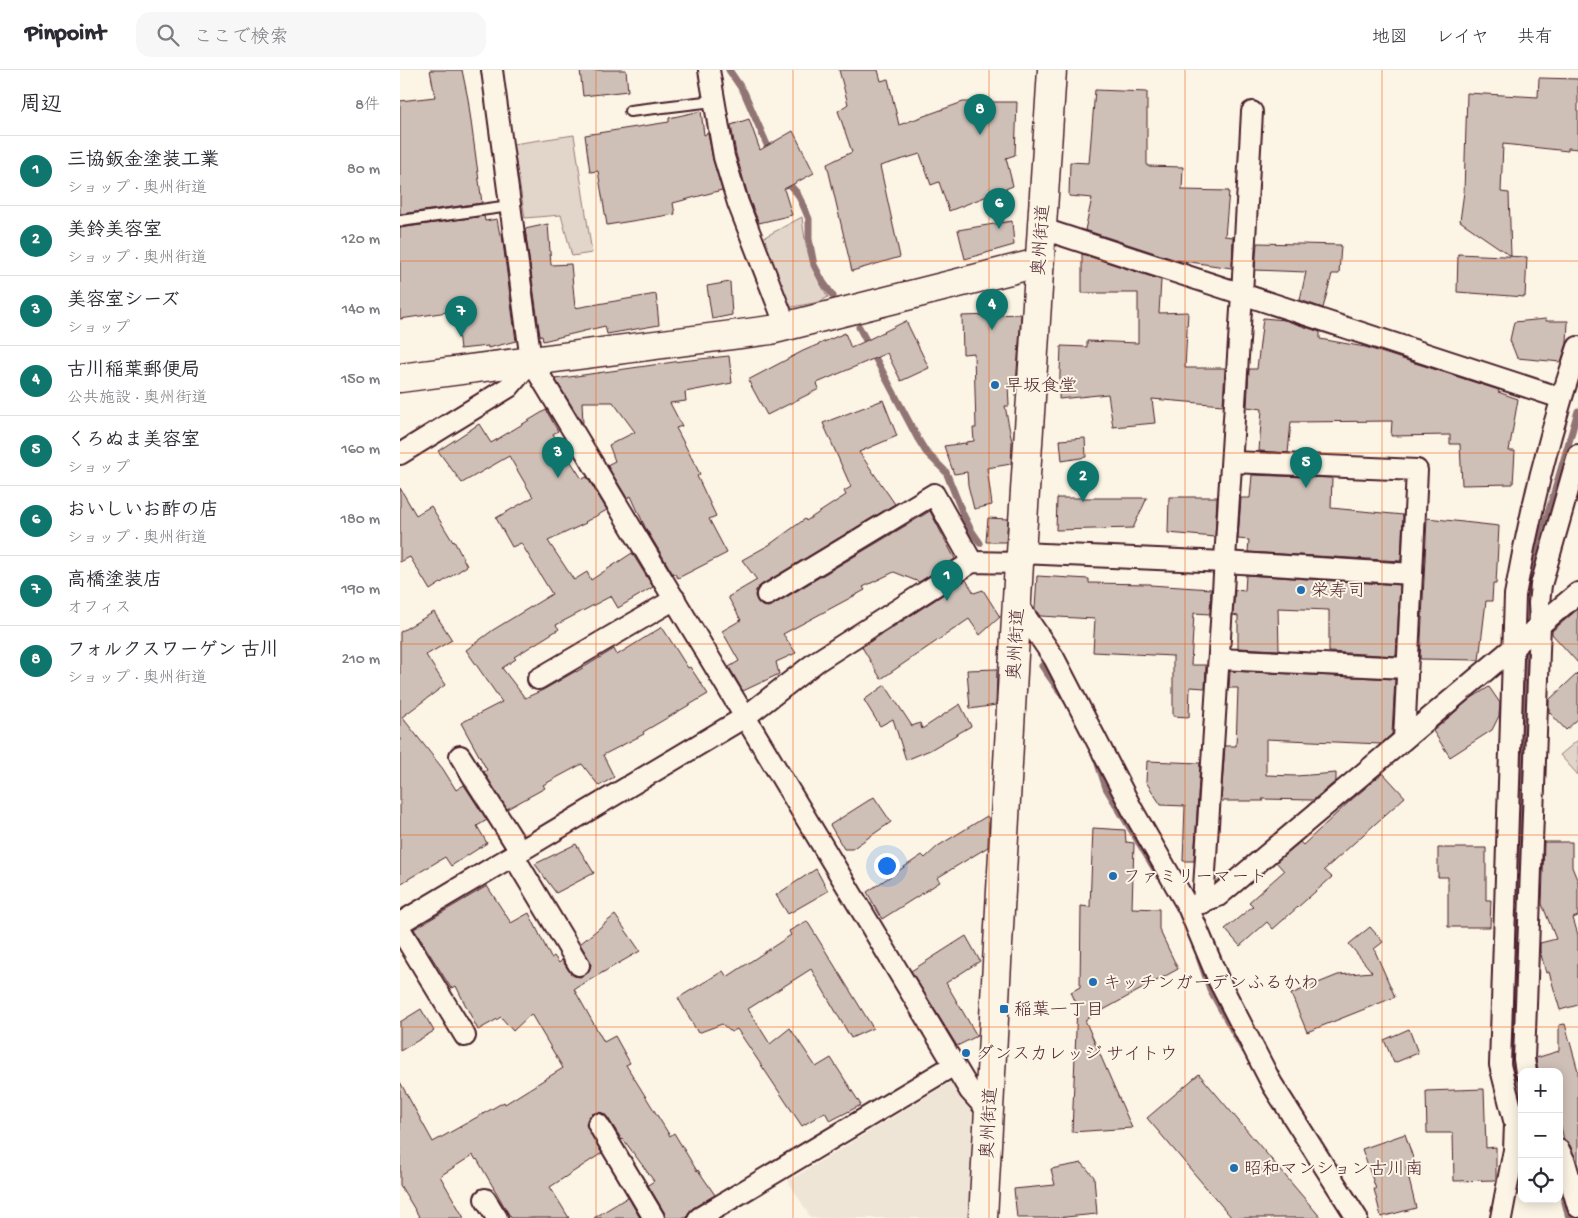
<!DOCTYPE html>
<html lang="ja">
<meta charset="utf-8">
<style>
body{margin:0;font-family:"Gochi Hand","Klee One",sans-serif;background:#f7f7f7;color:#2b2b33}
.controls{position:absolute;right:15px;bottom:15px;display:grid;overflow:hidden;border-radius:10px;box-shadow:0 2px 12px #0003}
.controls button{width:45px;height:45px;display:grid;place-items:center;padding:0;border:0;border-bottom:1px solid #e1e1e2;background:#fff;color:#2b2b33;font:25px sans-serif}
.you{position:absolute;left:486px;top:795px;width:18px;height:18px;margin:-12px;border:4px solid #fff;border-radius:50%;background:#1a73e8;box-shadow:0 0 0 8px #1a73e833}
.badge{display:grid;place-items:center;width:32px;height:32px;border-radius:50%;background:#0f766e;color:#fff;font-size:16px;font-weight:700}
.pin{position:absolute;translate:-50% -41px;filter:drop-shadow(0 1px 2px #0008)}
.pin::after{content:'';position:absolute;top:26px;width:18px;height:15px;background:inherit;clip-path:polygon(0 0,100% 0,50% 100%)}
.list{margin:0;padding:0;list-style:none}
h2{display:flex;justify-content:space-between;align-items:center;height:65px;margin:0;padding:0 20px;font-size:21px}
h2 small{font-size:16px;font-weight:400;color:#7c7c81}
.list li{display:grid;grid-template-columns:32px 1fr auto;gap:15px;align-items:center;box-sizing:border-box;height:70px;padding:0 20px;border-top:1px solid #e1e1e2}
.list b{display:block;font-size:19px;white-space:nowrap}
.list p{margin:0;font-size:16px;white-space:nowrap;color:#7c7c81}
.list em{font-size:16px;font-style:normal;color:#7c7c81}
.icon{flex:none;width:28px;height:28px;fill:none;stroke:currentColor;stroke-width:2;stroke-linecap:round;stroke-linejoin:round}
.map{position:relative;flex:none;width:1178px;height:1148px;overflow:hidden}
header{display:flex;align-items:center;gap:30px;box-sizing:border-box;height:70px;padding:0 25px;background:#fff;border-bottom:1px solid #e1e1e2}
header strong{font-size:24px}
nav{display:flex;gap:28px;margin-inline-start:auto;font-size:18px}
.search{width:350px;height:45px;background:#f7f7f7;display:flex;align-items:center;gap:12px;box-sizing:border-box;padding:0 18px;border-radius:15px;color:#7c7c81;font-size:19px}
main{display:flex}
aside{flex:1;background:#fff}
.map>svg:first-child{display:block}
.built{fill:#eee5d7}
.green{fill:#e2d5ca;stroke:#967a7a}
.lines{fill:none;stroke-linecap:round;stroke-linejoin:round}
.stream{stroke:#917474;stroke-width:7}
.building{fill:#cfc0b7;stroke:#4a1f2b}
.lane-casing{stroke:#4a1f2b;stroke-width:14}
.street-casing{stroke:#4a1f2b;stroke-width:24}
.secondary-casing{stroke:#4a1f2b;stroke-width:31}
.lane{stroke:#fcf5e5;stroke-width:10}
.street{stroke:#fcf5e5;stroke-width:20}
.secondary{stroke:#fcf5e5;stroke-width:28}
.grid{fill:none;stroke:#e8590c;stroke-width:1;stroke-opacity:0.55}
.poi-dot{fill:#1f6fb2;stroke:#fcf5e5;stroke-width:2}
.labels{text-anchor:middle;stroke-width:4;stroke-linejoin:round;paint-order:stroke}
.street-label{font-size:18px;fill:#4a1f2b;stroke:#fcf5e5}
.poi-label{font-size:18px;fill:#4a1f2b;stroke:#fcf5e5;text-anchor:start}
</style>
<header>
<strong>Pinpoint</strong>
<div class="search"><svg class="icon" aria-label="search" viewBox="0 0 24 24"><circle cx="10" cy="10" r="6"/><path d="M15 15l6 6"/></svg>ここで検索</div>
<nav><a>地図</a><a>レイヤ</a><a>共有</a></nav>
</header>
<main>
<aside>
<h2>周辺<small>8件</small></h2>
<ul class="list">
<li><span class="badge">1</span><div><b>三協鈑金塗装工業</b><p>ショップ · 奥州街道</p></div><em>80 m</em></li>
<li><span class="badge">2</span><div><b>美鈴美容室</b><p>ショップ · 奥州街道</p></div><em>120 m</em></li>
<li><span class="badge">3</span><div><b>美容室シーズ</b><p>ショップ</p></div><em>140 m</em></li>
<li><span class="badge">4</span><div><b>古川稲葉郵便局</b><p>公共施設 · 奥州街道</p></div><em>150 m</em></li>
<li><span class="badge">5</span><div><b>くろぬま美容室</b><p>ショップ</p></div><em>160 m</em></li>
<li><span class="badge">6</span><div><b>おいしいお酢の店</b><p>ショップ · 奥州街道</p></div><em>180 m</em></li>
<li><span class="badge">7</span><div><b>高橋塗装店</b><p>オフィス</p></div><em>190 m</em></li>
<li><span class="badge">8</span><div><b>フォルクスワーゲン 古川</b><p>ショップ · 奥州街道</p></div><em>210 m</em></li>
</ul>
</aside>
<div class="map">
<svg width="1178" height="1148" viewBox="0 0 1178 1148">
<rect width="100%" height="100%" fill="#fcf5e5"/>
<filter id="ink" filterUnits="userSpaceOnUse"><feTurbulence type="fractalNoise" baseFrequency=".02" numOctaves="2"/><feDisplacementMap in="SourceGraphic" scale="10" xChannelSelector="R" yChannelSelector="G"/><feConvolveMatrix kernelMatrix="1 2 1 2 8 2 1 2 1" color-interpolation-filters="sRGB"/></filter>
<g filter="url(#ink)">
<polygon class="built" points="557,1008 577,1040 568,1148 411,1148 388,1111"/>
<g class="green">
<polygon points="174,65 192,183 172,186 161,145 125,148 113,74"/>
<path d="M402,147C406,182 410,197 428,227L419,232L387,238L359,170Z"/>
<polygon points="1178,670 1178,705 1160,685"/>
</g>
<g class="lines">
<g class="stream">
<polyline points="329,0 344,22 371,84"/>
<polyline points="384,109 397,123 403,135 409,149 409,169 414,195 423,212 433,226"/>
<polyline points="459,257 518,369 526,382 546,402 563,444 571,460 580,473"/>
<polyline points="642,596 666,630"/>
<polyline points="696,688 706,718 759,806"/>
<polyline points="799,887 810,919 843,979"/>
<polyline points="1122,1029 1115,1003 1112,976 1131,512 1133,495 1178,341"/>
<polyline points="1159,1109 1169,1148"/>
</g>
</g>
<g class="building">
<polygon points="30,0 62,0 68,29 82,133 0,144 0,31 35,27"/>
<polygon points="180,0 226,0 228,21 183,26"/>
<polygon points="439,0 478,0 481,11 488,9 499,55 563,32 617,32 615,85 606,88 613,116 549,141 539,112 531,115 520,84 480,96 500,187 452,201 427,94 452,82 438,41 448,34"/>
<polygon points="1139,8 1178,9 1178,79 1168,78 1168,81 1103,74 1101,122 1109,123 1111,186 1060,151 1064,122 1067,23 1138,27"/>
<polygon points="695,20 747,22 747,96 783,97 782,120 829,121 825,166 833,167 832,198 776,190 685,160 692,128 669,126 670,92 689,93"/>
<polygon points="301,41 304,65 308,63 313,90 322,120 273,133 275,144 207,155 198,101 190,102 185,65 269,52 269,48"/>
<polygon points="349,49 360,80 393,61 414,103 384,119 392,145 359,153 349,129 336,84 331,55"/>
<polygon points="84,146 85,151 97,149 100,165 102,165 116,271 88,278 88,276 60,279 56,244 54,244 54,241 0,249 0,158"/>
<polygon points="612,151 614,175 565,189 558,160"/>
<polygon points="148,154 151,195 171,194 175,238 256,224 259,255 207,264 205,256 143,271 142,266 140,266 125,159"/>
<polygon points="857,173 941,175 939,204 932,204 923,238 900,230 906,202 855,200"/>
<polygon points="682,184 761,210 759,243 788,242 785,298 825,298 823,335 752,329 755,353 713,357 708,324 659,329 661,276 687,277 687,271 738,273 738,223 682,223"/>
<polygon points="1058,184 1127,187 1125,227 1057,222"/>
<polygon points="330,212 332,245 312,249 307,216"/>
<polygon points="621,244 616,314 608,314 609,336 605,336 612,372 611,394 587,398 592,435 574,439 568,415 567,402 554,404 544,376 565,373 566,375 566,372 574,371 573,358 576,358 574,283 563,284 562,246"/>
<polygon points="863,248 885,250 920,262 920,269 965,277 1099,320 1098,322 1118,329 1109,381 1115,381 1113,414 1062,415 1060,374 1050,374 1050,365 991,366 992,351 891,352 888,383 859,381 862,339 847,337 849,299 857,299"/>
<polygon points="1146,249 1146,251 1168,251 1167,273 1161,292 1117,288 1110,270 1114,252"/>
<polygon points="506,251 529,298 501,311 487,283 417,313 419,319 367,345 348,310 403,281 445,263 451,278"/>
<polygon points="329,286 332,313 285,322 286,331 270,333 282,356 276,358 300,404 297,406 316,446 309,449 327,483 278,508 275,504 273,504 245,457 231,426 227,428 207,395 215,391 209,375 235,362 213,332 182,332 183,354 155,309 281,291"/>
<polygon points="483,330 497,366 459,382 495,434 361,515 356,520 355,526 357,531 362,536 368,537 373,535 530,441 555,489 519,512 494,502 463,517 465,520 383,564 396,583 376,592 379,604 343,621 329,597 339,591 322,561 341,550 328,527 357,510 342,490 369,475 405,449 406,451 446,425 444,421 451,417 423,353"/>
<polygon points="146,340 158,361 153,364 182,409 187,407 207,440 185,452 186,453 148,471 174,510 187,502 191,510 232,483 253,517 218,538 211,526 156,555 159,559 114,587 116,589 102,598 125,628 143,620 176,601 176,602 214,579 217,585 262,557 288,598 290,597 308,624 243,662 244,664 203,685 214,707 199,716 182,694 143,715 145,718 107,739 84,702 87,700 61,653 102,632 66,580 93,560 152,524 121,473 112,477 96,448 133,427 109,386 62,413 38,381 79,354 91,373"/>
<polygon points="685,368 686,387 662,391 660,370"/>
<polygon points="852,405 932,408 931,438 1003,445 1001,491 848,482 849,470 838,469 841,428 850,428"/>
<polygon points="0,418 16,445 31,436 53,472 54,471 67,496 30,520 10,487 0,492"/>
<polygon points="769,427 817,427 815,467 768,463"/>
<polygon points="657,428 747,428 733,458 656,460"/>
<polygon points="588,448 608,449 606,472 586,472"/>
<polygon points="1027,448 1099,456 1096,514 1093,514 1092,531 1086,531 1079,590 1020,589"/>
<polygon points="846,505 1000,515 996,586 929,582 929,540 878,538 879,580 838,578 838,546 833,545 835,520 845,521"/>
<polygon points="637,506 689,509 689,513 750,514 750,515 811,519 810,544 794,543 791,595 806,595 805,618 790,617 789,647 773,646 773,586 693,582 695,549 640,546 635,539"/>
<polygon points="566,510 574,523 583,520 600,547 580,565 569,549 481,609 462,577"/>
<polygon points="1178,539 1178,593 1152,564 1152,561"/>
<polygon points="34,542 52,570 26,585 45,615 2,647 43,699 56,720 64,715 87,750 77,756 87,773 51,796 45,787 0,814 0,562"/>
<polygon points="597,599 596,635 570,639 567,600"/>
<polygon points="830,601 995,609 992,664 981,674 866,669 866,705 896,706 936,703 936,711 913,730 862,729 864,731 821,731 825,676 836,676 838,618 829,618"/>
<polygon points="1178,603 1178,649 1166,660 1149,642 1149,630"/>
<polygon points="485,615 512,656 520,653 522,659 560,634 571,656 530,680 506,690 493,649 480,656 464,630"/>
<polygon points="1089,617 1100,633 1099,646 1092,660 1050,687 1033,661 1070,629"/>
<polygon points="747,691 800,693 794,791 783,791 785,736 761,735 746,712"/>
<polygon points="983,703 1005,727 924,800 932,807 873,859 867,852 840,876 825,859 853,836 849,832 884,801 876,792 900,772 903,775 950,731"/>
<polygon points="474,727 491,752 452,779 444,779 430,755"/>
<polygon points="587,746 589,750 588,777 537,808 540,812 482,849 467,822 522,785 525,788 538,776"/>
<polygon points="693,758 725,760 726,772 734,773 732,838 759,839 759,859 778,899 685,950 732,1058 672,1062 677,935 671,922 680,917 681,836 690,837"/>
<polygon points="1144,772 1172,772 1172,797 1178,812 1178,846 1173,848 1178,865 1178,935 1160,940 1149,902 1146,903 1140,881 1140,873 1156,869 1142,834"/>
<polygon points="176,774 194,803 156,823 135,794"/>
<polygon points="1038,778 1086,778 1086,830 1091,830 1090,857 1048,857 1048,807 1038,807"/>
<polygon points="416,799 428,821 388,844 376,825"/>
<polygon points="87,816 111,853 129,843 151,888 154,886 159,893 162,890 169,901 174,906 180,907 185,905 189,901 191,895 189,889 180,874 215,845 240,881 174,919 204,972 215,966 230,993 226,995 270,1066 274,1063 297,1101 298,1100 315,1125 293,1138 288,1143 287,1148 266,1148 264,1142 248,1115 254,1111 223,1069 222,1070 208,1048 203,1043 198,1042 192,1044 188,1048 186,1055 202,1083 150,1117 169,1148 111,1148 77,1089 76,1090 73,1085 40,1106 64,1148 20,1148 0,1115 0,1012 33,1072 104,1032 105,1034 163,998 131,944 113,961 101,947 78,960 56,916 51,918 14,859"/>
<polygon points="407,851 473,958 451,968 411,899 348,939 370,974 390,958 416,997 431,988 461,1035 430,1051 425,1042 402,1056 337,959 331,962 322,954 298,963 278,928 323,901 327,907 391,865 389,861"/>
<polygon points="970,857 983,872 974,879 995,927 907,962 891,924 938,905 972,902 949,874"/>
<polygon points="566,866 580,891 546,913 577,966 557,976 511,901"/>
<polygon points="21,939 34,961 0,981 0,952"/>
<polygon points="1165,954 1178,1001 1178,1094 1170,1075 1164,1070 1159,1048 1159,1002 1138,1002 1136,988 1159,981 1159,955"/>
<polygon points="1009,959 1018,983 994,993 984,970"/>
<polygon points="799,1004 921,1148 832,1148 747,1048"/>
<polygon points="1084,1019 1086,1078 1096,1077 1096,1110 1054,1111 1053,1063 1027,1063 1026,1021"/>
<polygon points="1005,1064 1015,1094 1006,1097 1016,1138 981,1147 974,1119 976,1119 962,1079"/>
<polygon points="682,1093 694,1107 697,1144 655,1148 617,1148 614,1119 655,1115 651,1099"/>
<polygon points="228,1127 240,1148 194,1148"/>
</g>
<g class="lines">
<defs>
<g id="lane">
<polyline points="230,41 313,31"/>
<polyline points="0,151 110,136"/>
</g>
<g id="street">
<polyline points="92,0 131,291 570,1021 589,1042"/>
<polyline points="309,0 324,87 338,133 386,256"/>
<polyline points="640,158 1161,328"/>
<polyline points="0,384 109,317 131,291"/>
<polyline points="832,392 1017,400 1004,669"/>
<polyline points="621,483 825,492 1012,504"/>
<polyline points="367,525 534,424 572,492"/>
<polyline points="617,534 654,588 733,741 788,837 819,911 872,1014 957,1148"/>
<polyline points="819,589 1007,598"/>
<polyline points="138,609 275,529"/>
<polyline points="60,686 120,781"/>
<polyline points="113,785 179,895"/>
<polyline points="803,833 842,224 852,42"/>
<polyline points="792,836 818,826 1178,523"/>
<polyline points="0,853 345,647 416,592 572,492 619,493"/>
<polyline points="0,859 65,966"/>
<polyline points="1126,1002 1124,989 1140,554 1139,533 1141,515 1178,385"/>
<polyline points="198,1054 254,1148"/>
<polyline points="1159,1080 1165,1092 1178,1137"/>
<polyline points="85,1129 97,1148"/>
<polyline points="299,1148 554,995"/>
<path d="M1101,1148L1114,1080L1115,1054L1100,995L1115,525C1130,441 1151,357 1178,277"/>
</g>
<g id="secondary">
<polyline points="0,308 371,260 638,193"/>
<polyline points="583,1148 619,493 621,483 652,0"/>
</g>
</defs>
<use href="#lane" class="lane-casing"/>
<use href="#street" class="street-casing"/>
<use href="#secondary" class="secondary-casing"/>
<use href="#lane" class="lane"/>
<use href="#street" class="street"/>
<use href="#secondary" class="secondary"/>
</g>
</g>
<path class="grid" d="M196,0V1148M393,0V1148M589,0V1148M785,0V1148M982,0V1148M0,191H1178M0,383H1178M0,574H1178M0,765H1178M0,957H1178"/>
<g class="poi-dot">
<circle cx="595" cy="315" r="5"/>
<circle cx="901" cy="520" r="5"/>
<circle cx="713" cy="806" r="5"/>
<circle cx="693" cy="912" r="5"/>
<rect x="599" y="934" width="10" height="10" rx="2.5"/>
<circle cx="566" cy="983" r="5"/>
<circle cx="834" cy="1098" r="5"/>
</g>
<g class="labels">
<g class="street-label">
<text transform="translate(640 170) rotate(-86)" y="6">奥州街道</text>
<text transform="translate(615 574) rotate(-87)" y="6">奥州街道</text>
<text transform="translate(588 1053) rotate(-87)" y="6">奥州街道</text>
</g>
<g class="poi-label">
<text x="605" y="321">早坂食堂</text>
<text x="911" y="526">栄寿司</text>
<text x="723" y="812">ファミリーマート</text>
<text x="703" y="918">キッチンガーデンふるかわ</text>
<text x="614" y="945">稲葉一丁目</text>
<text x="576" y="989">ダンスカレッジ サイトウ</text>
<text x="844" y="1104">昭和マンション古川南</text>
</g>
</g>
</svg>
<div class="controls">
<button>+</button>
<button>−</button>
<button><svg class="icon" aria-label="locate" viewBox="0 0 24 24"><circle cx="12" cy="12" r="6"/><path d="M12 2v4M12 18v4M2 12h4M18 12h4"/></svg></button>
</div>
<div class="you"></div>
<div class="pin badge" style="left:547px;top:531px">1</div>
<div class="pin badge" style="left:683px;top:432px">2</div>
<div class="pin badge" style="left:158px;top:408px">3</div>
<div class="pin badge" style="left:592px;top:260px">4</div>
<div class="pin badge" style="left:906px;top:418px">5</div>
<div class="pin badge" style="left:599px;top:159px">6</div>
<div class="pin badge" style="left:61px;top:267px">7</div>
<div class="pin badge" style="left:580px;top:65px">8</div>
</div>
</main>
